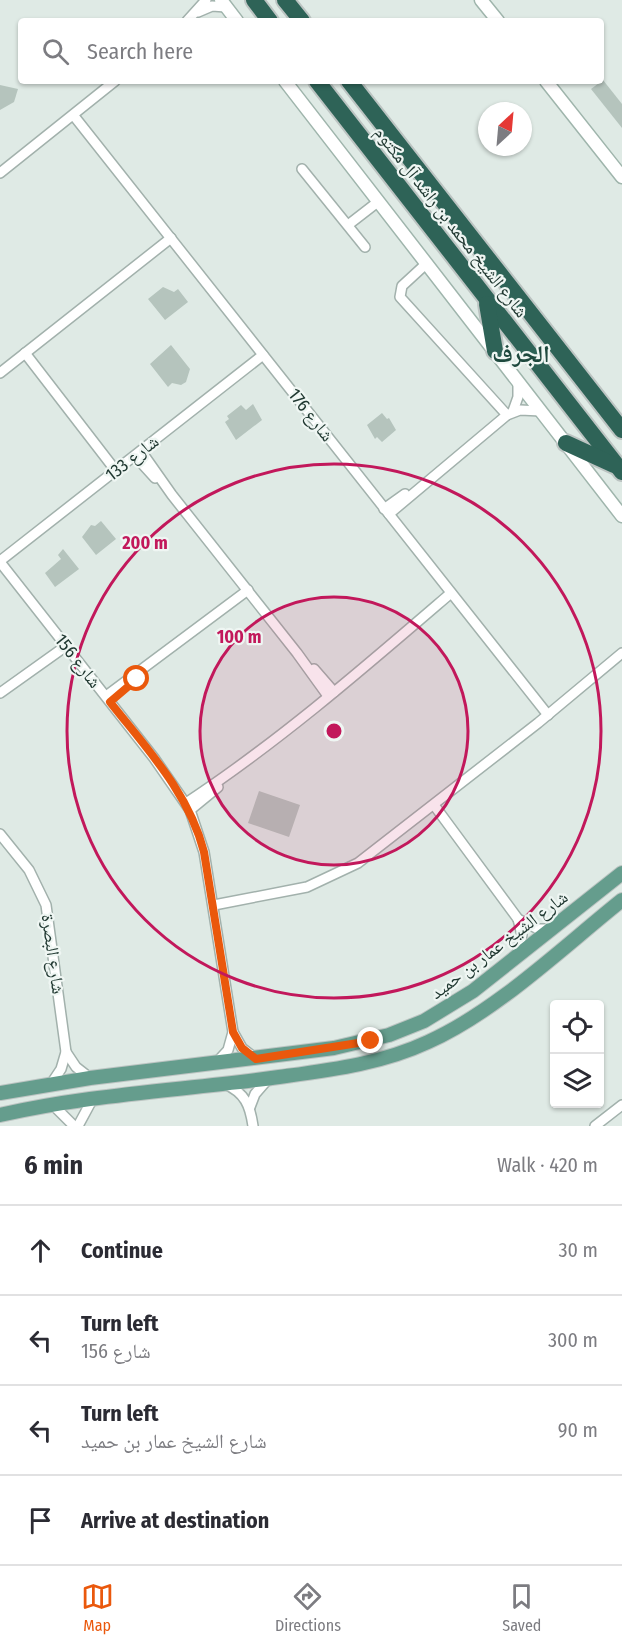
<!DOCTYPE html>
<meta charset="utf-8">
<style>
body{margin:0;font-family:"Fira Sans Condensed","Noto Naskh Arabic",sans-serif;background:#f2f2f3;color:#2b2b33}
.controls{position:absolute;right:18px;bottom:18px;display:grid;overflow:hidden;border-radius:6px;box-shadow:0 2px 4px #0004}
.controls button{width:54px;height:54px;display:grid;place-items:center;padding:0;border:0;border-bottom:2px solid #e1e1e2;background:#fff;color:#2b2b33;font:30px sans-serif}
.compass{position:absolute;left:478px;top:102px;width:54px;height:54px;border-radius:50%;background:#fff;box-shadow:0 2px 4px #0004;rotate:26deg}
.stop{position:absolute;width:18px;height:18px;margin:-14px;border:4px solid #ea580c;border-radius:50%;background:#fff}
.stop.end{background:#ea580c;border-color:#fff;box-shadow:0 2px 6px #0008}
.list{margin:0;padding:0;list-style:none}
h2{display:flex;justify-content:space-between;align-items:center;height:78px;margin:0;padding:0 24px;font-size:26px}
h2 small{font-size:20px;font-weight:400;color:#7c7c81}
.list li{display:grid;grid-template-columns:39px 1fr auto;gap:18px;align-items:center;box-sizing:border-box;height:90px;padding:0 24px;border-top:2px solid #e1e1e2}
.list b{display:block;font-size:22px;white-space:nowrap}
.list p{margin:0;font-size:20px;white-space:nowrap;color:#7c7c81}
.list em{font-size:20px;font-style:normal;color:#7c7c81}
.icon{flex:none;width:33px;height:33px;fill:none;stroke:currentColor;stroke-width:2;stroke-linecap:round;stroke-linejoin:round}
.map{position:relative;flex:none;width:622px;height:1126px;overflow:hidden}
.search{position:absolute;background:#fff;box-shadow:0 2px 4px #0004;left:18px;right:18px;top:18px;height:66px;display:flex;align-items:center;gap:15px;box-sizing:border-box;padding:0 21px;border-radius:6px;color:#7c7c81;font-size:22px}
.sheet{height:438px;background:#fff}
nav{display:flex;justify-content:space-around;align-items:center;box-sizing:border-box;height:84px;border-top:2px solid #e1e1e2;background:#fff;font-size:16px;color:#7c7c81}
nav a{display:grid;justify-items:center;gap:3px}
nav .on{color:#ea580c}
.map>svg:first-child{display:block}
.building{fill:#b5c4bd}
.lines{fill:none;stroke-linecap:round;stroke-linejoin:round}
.street-casing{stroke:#a2b1ac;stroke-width:12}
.secondary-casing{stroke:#9fb5ac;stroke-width:15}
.primary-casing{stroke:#bcc4c2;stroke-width:16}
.highway-casing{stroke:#bcc4c2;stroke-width:20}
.street{stroke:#fff;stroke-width:9}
.secondary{stroke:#fff;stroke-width:12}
.primary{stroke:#659d8d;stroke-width:14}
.highway{stroke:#2e6357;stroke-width:16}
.route{stroke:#ea580c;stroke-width:8}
.ring{fill:none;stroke:#c2185b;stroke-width:3}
.labels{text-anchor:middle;stroke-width:4.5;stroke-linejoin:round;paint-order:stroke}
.street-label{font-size:18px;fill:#213932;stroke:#eff6f3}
.district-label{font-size:24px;font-weight:bold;fill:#1e493e;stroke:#eff6f3}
.centre{fill:#c2185b;stroke:#eff6f3;stroke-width:3}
.ring-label{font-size:18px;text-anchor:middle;font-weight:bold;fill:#c2185b;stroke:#eff6f3;stroke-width:4.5;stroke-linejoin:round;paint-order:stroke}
</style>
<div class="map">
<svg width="622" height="1126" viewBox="0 0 622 1126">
<rect width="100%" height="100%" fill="#dfeae5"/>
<g class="building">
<polygon points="603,80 622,104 622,128 591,89"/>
<polygon points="0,85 18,89 14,102 0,110"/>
<polygon points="163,287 174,292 178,289 188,302 165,320 148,299"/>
<polygon points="171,345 190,369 186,382 181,385 172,383 168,387 150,364"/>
<polygon points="253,404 262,420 236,440 225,422 229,419 227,416 241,405 246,410"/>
<polygon points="382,413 387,419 389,418 396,430 382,442 377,437 375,439 367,425"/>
<polygon points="101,521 116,539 96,555 82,537 91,525 95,526"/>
<polygon points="63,549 79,569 55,587 45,573 61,559 58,555"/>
<polygon points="259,791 300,805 289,837 248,823"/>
</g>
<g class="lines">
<defs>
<g id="street">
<polyline points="198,12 212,6 226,7"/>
<polyline points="187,21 206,0"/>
<polyline points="74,116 548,715"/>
<polyline points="302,169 365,247"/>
<polyline points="0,173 115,81"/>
<polyline points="348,225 379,201"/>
<polyline points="427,263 402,286 400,297 507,415"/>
<polyline points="25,353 116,471"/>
<polyline points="0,373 171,238"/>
<polyline points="513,411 518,397 518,383"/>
<polyline points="141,451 172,495 297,653 328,696"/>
<polyline points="135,456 155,478"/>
<polyline points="384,509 405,494"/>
<polyline points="389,514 507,415 520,410 541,411"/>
<polyline points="0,561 263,355"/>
<polyline points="0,562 154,758 190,810 204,852 233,1032 242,1048 255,1058"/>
<polyline points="314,669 334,692"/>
<polyline points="0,693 66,646"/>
<polyline points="106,696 248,590"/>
<path d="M186,803C280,741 366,666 451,593"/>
<polyline points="434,805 518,919 538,929 552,929"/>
<polyline points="190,810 218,787"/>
<polyline points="0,834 29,870 46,905 66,1052 61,1069 51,1084"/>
<polyline points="214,905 307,887 358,863 538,723 622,653"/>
<polyline points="517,955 522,935 518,919"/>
<polyline points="66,1052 76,1067 90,1078"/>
<polyline points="216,1063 228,1050 233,1032"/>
<path d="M225,1084C245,1093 250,1105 253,1126"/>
<polyline points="54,1106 74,1126"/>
<polyline points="250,1107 255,1094 268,1079"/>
<polyline points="78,1126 92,1100"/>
<polyline points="595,1126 622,1105"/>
</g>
<g id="secondary">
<polyline points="221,0 237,21"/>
<polyline points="481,0 498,21"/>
<polyline points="285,81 622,516"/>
<polyline points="546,81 622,177"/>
</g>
<g id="primary">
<polyline points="0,1093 90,1078 334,1048 389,1035 424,1021 473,991 622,873"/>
<path d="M0,1115C91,1094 187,1090 279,1077C330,1070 381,1064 428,1042C497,1011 563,947 622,900"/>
</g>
<g id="highway">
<polyline points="254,0 270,21"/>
<polyline points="285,0 302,21"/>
<polyline points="317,81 622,472"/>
<polyline points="349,81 622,430"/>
<polyline points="487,304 495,351"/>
<polyline points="566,443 614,465"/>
</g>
</defs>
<use href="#street" class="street-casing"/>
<use href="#secondary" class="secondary-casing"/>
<use href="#primary" class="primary-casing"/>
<use href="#highway" class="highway-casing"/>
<use href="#street" class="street"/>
<use href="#secondary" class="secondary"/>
<use href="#primary" class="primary"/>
<use href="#highway" class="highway"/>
</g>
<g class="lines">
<path class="route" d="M137,679L110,702C147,749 189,793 204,852L233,1032L242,1048L256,1059L371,1041"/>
</g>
<circle cx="334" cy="731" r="134" fill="#c2185b" fill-opacity=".12"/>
<g class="ring">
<circle cx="334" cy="731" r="134"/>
<circle cx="334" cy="731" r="267"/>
</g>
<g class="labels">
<g class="street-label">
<text transform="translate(451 222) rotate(52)" y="6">شارع الشيخ محمد بن راشد آل مكتوم</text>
<text transform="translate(311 415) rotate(52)" y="6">شارع 176</text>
<text transform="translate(132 458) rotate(-38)" y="6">شارع 133</text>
<text transform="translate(78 661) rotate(52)" y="6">شارع 156</text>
<text transform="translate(499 945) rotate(-37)" y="6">شارع الشيخ عمار بن حميد</text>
<text transform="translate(53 954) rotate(82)" y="6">شارع البصرة</text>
</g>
<g class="district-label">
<text x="521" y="362">الجرف</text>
</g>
</g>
<circle cx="334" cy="731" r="9" class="centre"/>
<g class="ring-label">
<text x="145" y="549">200 m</text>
<text x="239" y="643">100 m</text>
</g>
</svg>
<div class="controls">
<button><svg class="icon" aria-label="locate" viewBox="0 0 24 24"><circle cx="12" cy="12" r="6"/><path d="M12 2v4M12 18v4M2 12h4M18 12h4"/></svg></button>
<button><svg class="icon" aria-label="layers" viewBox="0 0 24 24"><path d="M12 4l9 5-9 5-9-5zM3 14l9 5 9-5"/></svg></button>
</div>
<svg class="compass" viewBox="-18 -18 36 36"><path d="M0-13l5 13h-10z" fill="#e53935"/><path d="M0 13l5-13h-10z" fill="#7c7c81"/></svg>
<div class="stop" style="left:137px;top:679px"></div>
<div class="stop end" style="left:371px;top:1041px"></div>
<div class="search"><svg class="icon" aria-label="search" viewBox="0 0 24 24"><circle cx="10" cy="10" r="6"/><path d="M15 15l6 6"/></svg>Search here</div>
</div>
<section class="sheet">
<h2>6 min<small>Walk · 420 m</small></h2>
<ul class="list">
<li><svg class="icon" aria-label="ahead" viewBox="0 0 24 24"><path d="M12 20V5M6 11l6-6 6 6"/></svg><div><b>Continue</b></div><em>30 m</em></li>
<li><svg class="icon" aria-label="left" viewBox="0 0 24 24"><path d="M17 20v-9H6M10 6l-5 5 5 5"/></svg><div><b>Turn left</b><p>شارع 156</p></div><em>300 m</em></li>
<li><svg class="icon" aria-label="left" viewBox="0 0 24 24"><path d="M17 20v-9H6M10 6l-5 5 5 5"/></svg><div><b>Turn left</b><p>شارع الشيخ عمار بن حميد</p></div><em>90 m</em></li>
<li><svg class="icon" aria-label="arrive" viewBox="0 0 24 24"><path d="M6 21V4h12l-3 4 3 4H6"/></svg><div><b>Arrive at destination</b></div></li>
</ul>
</section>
<nav>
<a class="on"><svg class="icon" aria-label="map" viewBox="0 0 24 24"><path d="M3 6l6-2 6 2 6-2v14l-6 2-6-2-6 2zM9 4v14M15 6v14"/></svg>Map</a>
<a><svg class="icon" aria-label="directions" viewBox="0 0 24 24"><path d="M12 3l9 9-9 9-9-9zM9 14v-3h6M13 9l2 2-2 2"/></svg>Directions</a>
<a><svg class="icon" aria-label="saved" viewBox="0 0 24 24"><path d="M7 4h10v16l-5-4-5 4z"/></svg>Saved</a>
</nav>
